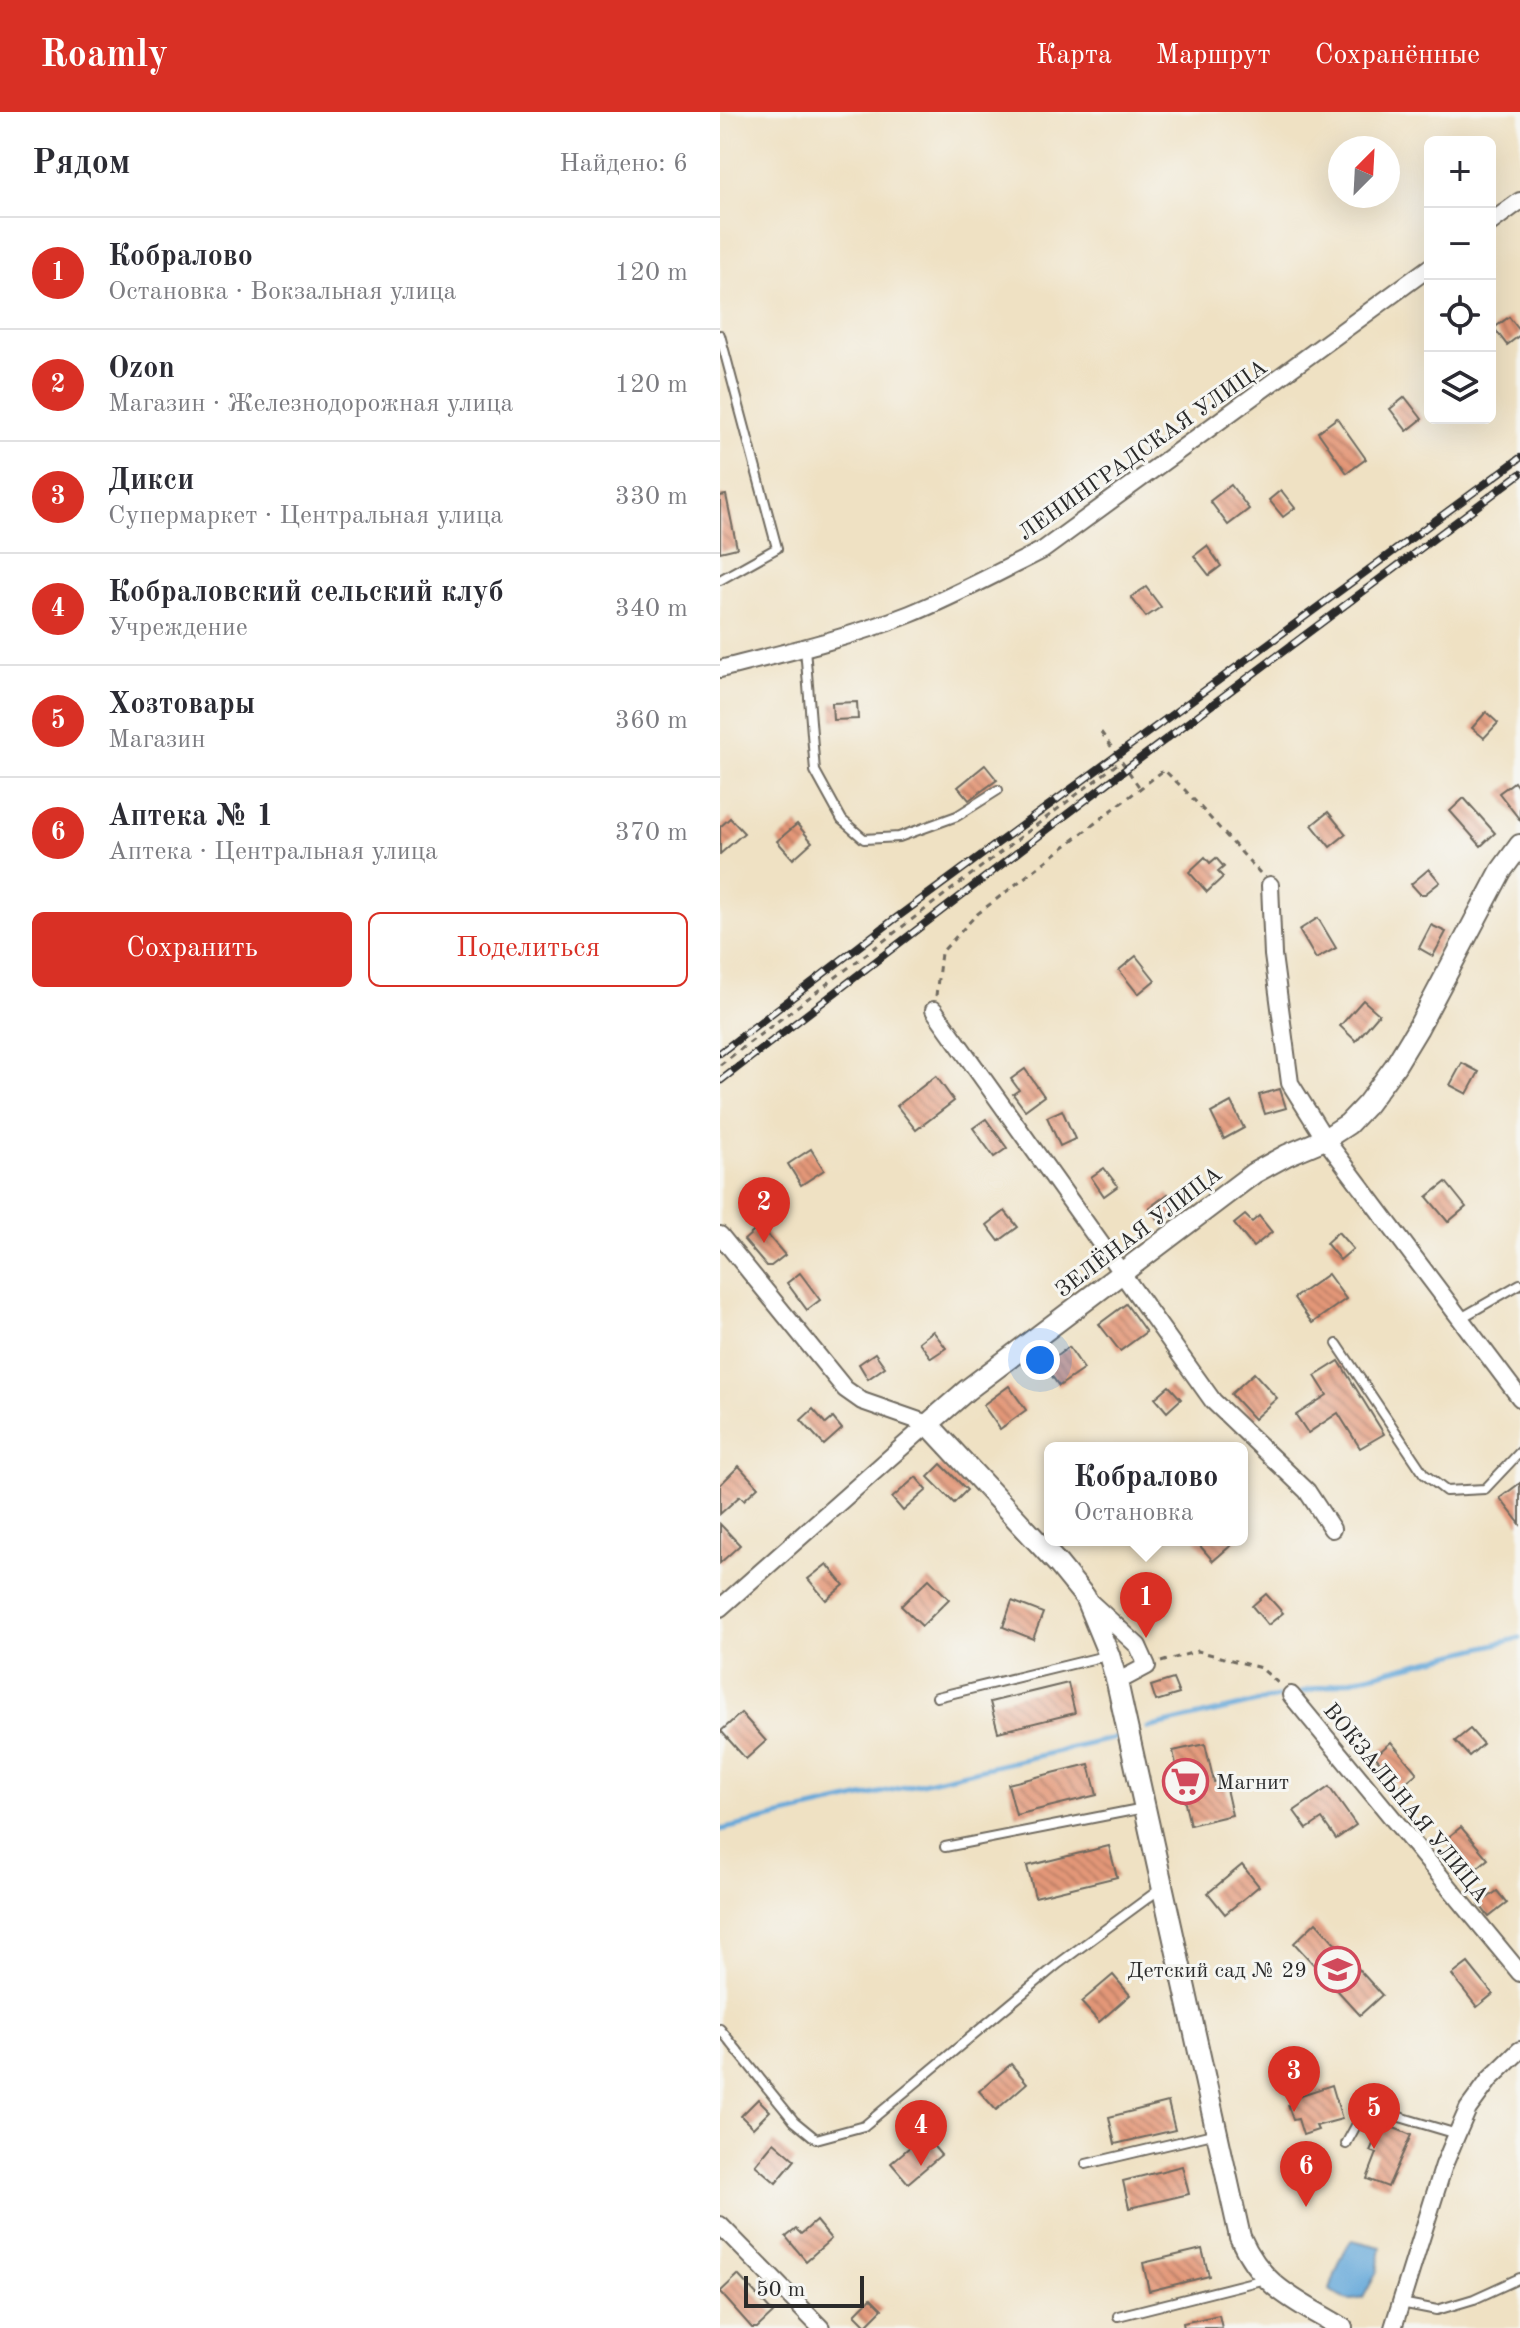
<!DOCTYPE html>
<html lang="ru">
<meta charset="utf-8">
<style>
body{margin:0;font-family:"Old Standard TT",serif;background:#f7f7f7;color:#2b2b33}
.controls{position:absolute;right:24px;top:24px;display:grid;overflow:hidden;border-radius:12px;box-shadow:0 8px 32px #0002}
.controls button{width:72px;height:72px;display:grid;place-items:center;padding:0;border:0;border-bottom:2px solid #e1e1e2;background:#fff;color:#2b2b33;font:40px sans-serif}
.compass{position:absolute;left:608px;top:24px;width:72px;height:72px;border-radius:50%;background:#fff;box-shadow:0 8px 32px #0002;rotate:24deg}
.scale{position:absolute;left:24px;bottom:20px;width:120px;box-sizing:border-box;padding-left:8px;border:4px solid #2b2b2b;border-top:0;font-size:22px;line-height:28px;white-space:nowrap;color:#2b2b2b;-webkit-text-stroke:6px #f6f6f2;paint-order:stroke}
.you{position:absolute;left:320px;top:1248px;width:28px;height:28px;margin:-20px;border:6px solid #fff;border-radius:50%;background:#1a73e8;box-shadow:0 0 0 12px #1a73e833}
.badge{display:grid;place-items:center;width:52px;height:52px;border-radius:50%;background:#d93025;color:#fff;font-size:26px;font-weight:700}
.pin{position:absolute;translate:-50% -66px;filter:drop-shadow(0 2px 4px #0008)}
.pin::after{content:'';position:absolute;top:42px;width:28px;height:24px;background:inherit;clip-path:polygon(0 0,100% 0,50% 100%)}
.popup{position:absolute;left:324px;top:1330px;width:204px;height:104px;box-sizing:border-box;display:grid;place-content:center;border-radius:12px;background:#fff;filter:drop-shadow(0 2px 6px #0005);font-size:26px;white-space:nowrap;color:#7c7c81}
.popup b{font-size:30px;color:#2b2b33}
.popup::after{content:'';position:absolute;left:50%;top:100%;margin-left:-16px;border:16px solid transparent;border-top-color:#fff}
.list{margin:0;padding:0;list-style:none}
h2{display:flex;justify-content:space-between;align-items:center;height:104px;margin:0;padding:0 32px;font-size:34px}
h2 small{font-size:26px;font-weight:400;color:#7c7c81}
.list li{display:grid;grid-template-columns:52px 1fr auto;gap:24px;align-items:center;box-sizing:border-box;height:112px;padding:0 32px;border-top:2px solid #e1e1e2}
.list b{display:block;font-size:30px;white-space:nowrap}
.list p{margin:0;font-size:26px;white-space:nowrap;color:#7c7c81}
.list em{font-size:26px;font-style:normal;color:#7c7c81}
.actions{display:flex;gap:16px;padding:24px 32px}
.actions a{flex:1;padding:18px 0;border:2px solid #d93025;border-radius:12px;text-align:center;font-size:28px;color:#d93025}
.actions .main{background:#d93025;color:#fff}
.icon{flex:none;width:44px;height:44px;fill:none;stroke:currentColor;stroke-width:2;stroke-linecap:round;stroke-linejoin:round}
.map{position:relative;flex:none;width:800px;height:2216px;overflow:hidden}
header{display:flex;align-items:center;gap:48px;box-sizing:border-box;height:112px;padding:0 40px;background:#d93025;color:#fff}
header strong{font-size:38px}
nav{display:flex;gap:44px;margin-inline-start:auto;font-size:28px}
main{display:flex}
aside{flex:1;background:#fff}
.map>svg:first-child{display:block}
.water{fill:#64a7d9;stroke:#486982;stroke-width:2}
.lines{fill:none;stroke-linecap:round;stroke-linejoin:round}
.stream{stroke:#64a7d9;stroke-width:5}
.building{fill:url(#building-back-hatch)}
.service-casing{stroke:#706b60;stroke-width:12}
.minor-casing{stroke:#706b60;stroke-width:20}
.tertiary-casing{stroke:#706b60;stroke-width:24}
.path{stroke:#706b60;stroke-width:3;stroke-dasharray:6 6;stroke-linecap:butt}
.service{stroke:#fff;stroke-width:8}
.minor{stroke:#fff;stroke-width:16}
.tertiary{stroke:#fff;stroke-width:20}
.rail-casing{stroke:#2b2b2b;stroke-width:8}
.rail{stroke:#f6f6f2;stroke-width:5;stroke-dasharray:15;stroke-linecap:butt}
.labels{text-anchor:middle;stroke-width:6;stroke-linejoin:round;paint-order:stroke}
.street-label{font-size:22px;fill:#2b2b2b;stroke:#f6f6f2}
.poi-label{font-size:22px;fill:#2b2b2b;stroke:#f6f6f2;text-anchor:start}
</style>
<header>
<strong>Roamly</strong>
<nav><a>Карта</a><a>Маршрут</a><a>Сохранённые</a></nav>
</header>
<main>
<aside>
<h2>Рядом<small>Найдено: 6</small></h2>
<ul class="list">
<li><span class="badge">1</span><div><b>Кобралово</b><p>Остановка · Вокзальная улица</p></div><em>120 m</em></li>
<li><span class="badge">2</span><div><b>Ozon</b><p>Магазин · Железнодорожная улица</p></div><em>120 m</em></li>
<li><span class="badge">3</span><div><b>Дикси</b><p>Супермаркет · Центральная улица</p></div><em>330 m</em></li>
<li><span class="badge">4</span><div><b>Кобраловский сельский клуб</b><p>Учреждение</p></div><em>340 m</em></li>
<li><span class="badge">5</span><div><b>Хозтовары</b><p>Магазин</p></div><em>360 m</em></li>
<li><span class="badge">6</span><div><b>Аптека № 1</b><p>Аптека · Центральная улица</p></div><em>370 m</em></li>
</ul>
<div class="actions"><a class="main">Сохранить</a><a>Поделиться</a></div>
</aside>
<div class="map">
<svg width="800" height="2216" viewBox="0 0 800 2216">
<defs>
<pattern id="building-back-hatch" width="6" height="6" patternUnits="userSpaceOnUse" patternTransform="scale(2)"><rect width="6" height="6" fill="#e39778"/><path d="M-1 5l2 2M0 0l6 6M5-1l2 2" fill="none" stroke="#b87b63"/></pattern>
</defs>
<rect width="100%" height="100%" fill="#f6f6f2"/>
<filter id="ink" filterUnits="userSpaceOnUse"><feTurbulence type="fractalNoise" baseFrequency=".0125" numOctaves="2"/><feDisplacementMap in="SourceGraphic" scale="16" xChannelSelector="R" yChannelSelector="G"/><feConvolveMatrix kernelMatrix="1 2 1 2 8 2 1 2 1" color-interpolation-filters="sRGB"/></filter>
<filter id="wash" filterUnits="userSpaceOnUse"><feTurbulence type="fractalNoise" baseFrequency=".006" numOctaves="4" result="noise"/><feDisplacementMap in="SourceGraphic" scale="32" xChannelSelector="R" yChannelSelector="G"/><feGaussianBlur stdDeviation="1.8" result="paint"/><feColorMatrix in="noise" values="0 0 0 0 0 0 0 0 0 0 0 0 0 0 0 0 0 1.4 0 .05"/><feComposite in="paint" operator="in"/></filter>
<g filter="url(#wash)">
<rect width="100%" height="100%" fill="#efe1c3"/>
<path class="water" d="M632,2128L661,2135L657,2160L643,2186C629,2190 622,2188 610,2178C616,2161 620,2143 632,2128Z"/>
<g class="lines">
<g class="stream">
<polyline points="582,1580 800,1526"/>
<polyline points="428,1616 558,1585"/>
<polyline points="0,1718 395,1626"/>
</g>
</g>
<g id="blocks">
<g class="building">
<polygon points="789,205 800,219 800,223 787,233 774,216"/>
<polygon points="685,285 702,307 687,319 670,297"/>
<polygon points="617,306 646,347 627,361 598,320"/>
<polygon points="511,373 529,397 508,413 490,389"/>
<polygon points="561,378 575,396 563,405 549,388"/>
<polygon points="6,383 17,436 0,440 0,384"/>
<polygon points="487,434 501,454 489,463 474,444"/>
<polygon points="426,475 441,495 426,505 411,485"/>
<polygon points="137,590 138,607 113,608 112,591"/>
<polygon points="766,600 778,611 764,626 752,616"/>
<polygon points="265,653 277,668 249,688 238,675"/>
<polygon points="794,670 800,678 800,708 779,681"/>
<polygon points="744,686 775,721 761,734 730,699"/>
<polygon points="608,700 626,722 610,735 592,713"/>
<polygon points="10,706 24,721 0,742 0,715"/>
<polygon points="77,712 92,730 73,747 57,729"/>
<polygon points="485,745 490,751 496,746 504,755 498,760 503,765 487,780 469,760"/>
<polygon points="709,757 720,770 705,782 700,782 691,772"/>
<polygon points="598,806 616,836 596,847 579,818"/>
<polygon points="711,813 726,820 713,844 699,836"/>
<polygon points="416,844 435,868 418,882 399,858"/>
<polygon points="643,888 659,902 636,929 620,914"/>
<polygon points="742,951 759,960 747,982 730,973"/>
<polygon points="305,957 324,984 305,998 293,982 299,978 291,967"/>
<polygon points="216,964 234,989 196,1018 177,994"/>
<polygon points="560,977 566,996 545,1002 539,983"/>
<polygon points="511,990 524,1016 504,1027 491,1001"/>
<polygon points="342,998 355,1027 340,1034 327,1005"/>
<polygon points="266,1007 287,1036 274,1045 253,1016"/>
<polygon points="91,1037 104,1058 81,1073 68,1052"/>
<polygon points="384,1056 398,1074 384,1084 371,1065"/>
<polygon points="726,1070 746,1095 728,1110 707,1085"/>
<polygon points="448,1082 460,1097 441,1111 429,1096"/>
<polygon points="285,1099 298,1115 279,1129 267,1113"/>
<polygon points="525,1103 532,1110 539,1104 552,1120 533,1135 514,1112"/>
<polygon points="40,1114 65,1143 51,1154 46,1154 24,1128"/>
<polygon points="618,1120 633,1137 620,1148 606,1131"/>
<polygon points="80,1161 100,1188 87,1198 67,1171"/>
<polygon points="608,1162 626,1187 592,1211 574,1186"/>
<polygon points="406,1192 426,1220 400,1239 379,1212"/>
<polygon points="213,1219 226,1236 211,1246 199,1230"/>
<polygon points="349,1235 364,1257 339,1274 324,1253"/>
<polygon points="155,1241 165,1255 148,1267 139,1252"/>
<polygon points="619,1249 664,1322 640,1336 618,1301 588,1321 576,1303 607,1283 595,1264"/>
<polygon points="534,1261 557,1286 534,1307 511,1282"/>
<polygon points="289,1274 306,1298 280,1317 263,1293"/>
<polygon points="449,1274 461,1287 447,1300 435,1286"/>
<polygon points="93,1297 106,1312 113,1306 122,1317 104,1333 81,1308"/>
<polygon points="221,1352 247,1378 234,1391 208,1365"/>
<polygon points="19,1354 38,1375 24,1388 20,1384 0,1402 0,1373"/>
<polygon points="196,1365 207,1378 183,1399 172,1386"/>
<polygon points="800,1371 800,1412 780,1386"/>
<polygon points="0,1412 20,1433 0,1451"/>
<polygon points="475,1428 517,1428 493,1449"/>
<polygon points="107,1452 124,1473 106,1488 88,1467"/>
<polygon points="209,1467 229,1487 202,1514 181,1494"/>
<polygon points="546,1482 563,1501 548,1513 532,1494"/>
<polygon points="292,1489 323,1501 313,1527 283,1515"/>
<polygon points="453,1567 459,1582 436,1589 431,1574"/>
<polygon points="348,1571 355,1601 278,1620 270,1590"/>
<polygon points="21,1601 46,1629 26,1647 1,1619"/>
<polygon points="750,1617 763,1632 749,1644 735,1629"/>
<polygon points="671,1630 697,1661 680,1675 655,1644"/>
<polygon points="485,1632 494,1670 504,1668 512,1703 470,1713 453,1639"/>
<polygon points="369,1652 377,1683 296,1703 288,1672"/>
<polygon points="609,1675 636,1713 616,1727 602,1707 587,1717 574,1699"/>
<polygon points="741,1715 768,1747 752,1760 725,1728"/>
<polygon points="389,1734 397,1765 315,1785 307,1754"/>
<polygon points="522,1753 539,1774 505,1802 488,1781"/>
<polygon points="777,1779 787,1791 769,1805 759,1792"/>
<polygon points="596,1810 662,1883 640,1903 574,1831"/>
<polygon points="748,1851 773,1882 757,1895 732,1863"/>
<polygon points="393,1863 410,1883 379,1910 361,1890"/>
<polygon points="291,1952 307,1971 276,1998 259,1979"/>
<polygon points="612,1973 622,2007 596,2014 598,2018 583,2023 578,2007 573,2008 568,1993 573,1991 572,1986"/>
<polygon points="38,1987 50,1999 33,2016 21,2004"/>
<polygon points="448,1990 455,2018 395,2032 389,2005"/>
<polygon points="662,2011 691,2023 668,2075 647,2067 657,2041 650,2039"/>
<polygon points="204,2023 221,2043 188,2071 171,2051"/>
<polygon points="54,2030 75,2048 56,2071 35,2053"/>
<polygon points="462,2054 469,2082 409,2096 403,2069"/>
<polygon points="96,2109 111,2127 86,2149 66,2125 76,2117 81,2122"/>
<polygon points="482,2137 489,2164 429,2179 423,2151"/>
<polygon points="18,2163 53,2201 37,2216 32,2216 0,2180"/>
<polygon points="151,2186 162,2197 146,2213 135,2202"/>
<polygon points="499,2203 502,2216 464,2216 463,2211"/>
</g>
</g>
</g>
<g filter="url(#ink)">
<use href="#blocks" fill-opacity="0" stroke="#706b60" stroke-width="2"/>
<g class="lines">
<defs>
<g id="service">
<polyline points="0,223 57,436 0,468"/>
<polyline points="85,536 95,659 122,708 144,727 179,725 237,704 278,678"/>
<polyline points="741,1206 800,1172"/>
<polyline points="617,1232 704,1362 726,1379 765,1377 800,1340"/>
<polyline points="217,1585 389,1543"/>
<polyline points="225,1735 424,1696"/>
<polyline points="0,1917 74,2009 96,2027 144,2014 338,1852 440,1777"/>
<polyline points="626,2032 646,1995 737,2022"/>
<polyline points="366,2052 497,2021"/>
<polyline points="681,2191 717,2198 754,2187 800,2166"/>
<polyline points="398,2204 545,2167"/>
</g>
<g id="minor">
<polyline points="770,111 800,89"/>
<path d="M0,557C64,541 129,526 190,502C235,484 279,460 323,438L710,155"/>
<polyline points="550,773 553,843 570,971 605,1027 800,1286"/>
<polyline points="214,898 493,1289 587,1379 612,1417"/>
<polyline points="0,1123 125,1277 142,1289 208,1312 0,1496"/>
<polyline points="369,1489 418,1534 427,1554 397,1570"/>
<polyline points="571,1583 800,1861"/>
<polyline points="0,2113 101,2216"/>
<polyline points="673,2216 724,2053 737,2022 748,1997 770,1967 800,1938"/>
</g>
<path id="tertiary" d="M622,2216C576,2188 543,2177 520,2125L397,1570L389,1543L365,1485L339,1453L208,1312L247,1278L534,1061L567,1043L605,1027L628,1012L647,992L675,954L698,916L781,759L800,733"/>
</defs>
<use href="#service" class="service-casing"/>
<use href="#minor" class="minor-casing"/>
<use href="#tertiary" class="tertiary-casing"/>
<g class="path">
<polyline points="381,620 420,676"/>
<polyline points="216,884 221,841 256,803 444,658 465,678 540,761"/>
<polyline points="0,953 401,649"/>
<polyline points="441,1550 478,1539 541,1556 559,1572"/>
</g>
<use href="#service" class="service"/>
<use href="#minor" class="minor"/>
<use href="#tertiary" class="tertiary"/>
<defs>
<g id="rail">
<polyline points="0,941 172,809 800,346"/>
<polyline points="0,969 406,657 800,362"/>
</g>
</defs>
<use href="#rail" class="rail-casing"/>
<use href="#rail" class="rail"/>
</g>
</g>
<defs>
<symbol id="supermarket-ring" viewBox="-11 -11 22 22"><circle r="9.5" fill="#f6f6f2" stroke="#d1495b" stroke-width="1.5"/><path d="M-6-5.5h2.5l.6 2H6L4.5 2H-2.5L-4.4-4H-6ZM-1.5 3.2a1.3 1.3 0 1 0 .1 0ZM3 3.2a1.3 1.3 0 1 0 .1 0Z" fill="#d1495b"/></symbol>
<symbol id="school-ring" viewBox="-11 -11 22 22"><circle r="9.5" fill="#f6f6f2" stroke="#d1495b" stroke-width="1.5"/><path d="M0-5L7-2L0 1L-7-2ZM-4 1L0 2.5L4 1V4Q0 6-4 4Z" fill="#d1495b"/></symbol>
</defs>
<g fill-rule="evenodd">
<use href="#supermarket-ring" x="440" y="1644" width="51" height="51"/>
<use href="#school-ring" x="592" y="1832" width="51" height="51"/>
</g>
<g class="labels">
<g class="street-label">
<text transform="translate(422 337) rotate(-35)" y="8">ЛЕНИНГРАДСКАЯ УЛИЦА</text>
<text transform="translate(418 1119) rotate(-37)" y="8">ЗЕЛЁНАЯ УЛИЦА</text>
<text transform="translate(687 1690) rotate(51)" y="8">ВОКЗАЛЬНАЯ УЛИЦА</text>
</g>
<g class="poi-label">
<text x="496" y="1677">Магнит</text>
<text x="587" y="1865" text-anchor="end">Детский сад № 29</text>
</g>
</g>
</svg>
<div class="controls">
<button>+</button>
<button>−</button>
<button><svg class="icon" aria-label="locate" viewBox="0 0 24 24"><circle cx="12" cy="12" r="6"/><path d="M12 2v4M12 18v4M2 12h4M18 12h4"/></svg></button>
<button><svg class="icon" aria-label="layers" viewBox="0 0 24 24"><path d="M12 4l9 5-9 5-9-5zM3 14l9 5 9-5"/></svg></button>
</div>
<svg class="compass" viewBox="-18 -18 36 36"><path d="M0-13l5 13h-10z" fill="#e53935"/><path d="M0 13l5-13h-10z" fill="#7c7c81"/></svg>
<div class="scale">50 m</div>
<div class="you"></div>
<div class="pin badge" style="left:426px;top:1526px">1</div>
<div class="popup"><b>Кобралово</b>Остановка</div>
<div class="pin badge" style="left:44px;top:1131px">2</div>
<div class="pin badge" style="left:574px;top:2000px">3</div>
<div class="pin badge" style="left:201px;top:2054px">4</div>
<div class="pin badge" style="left:654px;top:2037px">5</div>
<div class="pin badge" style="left:586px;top:2095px">6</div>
</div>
</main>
